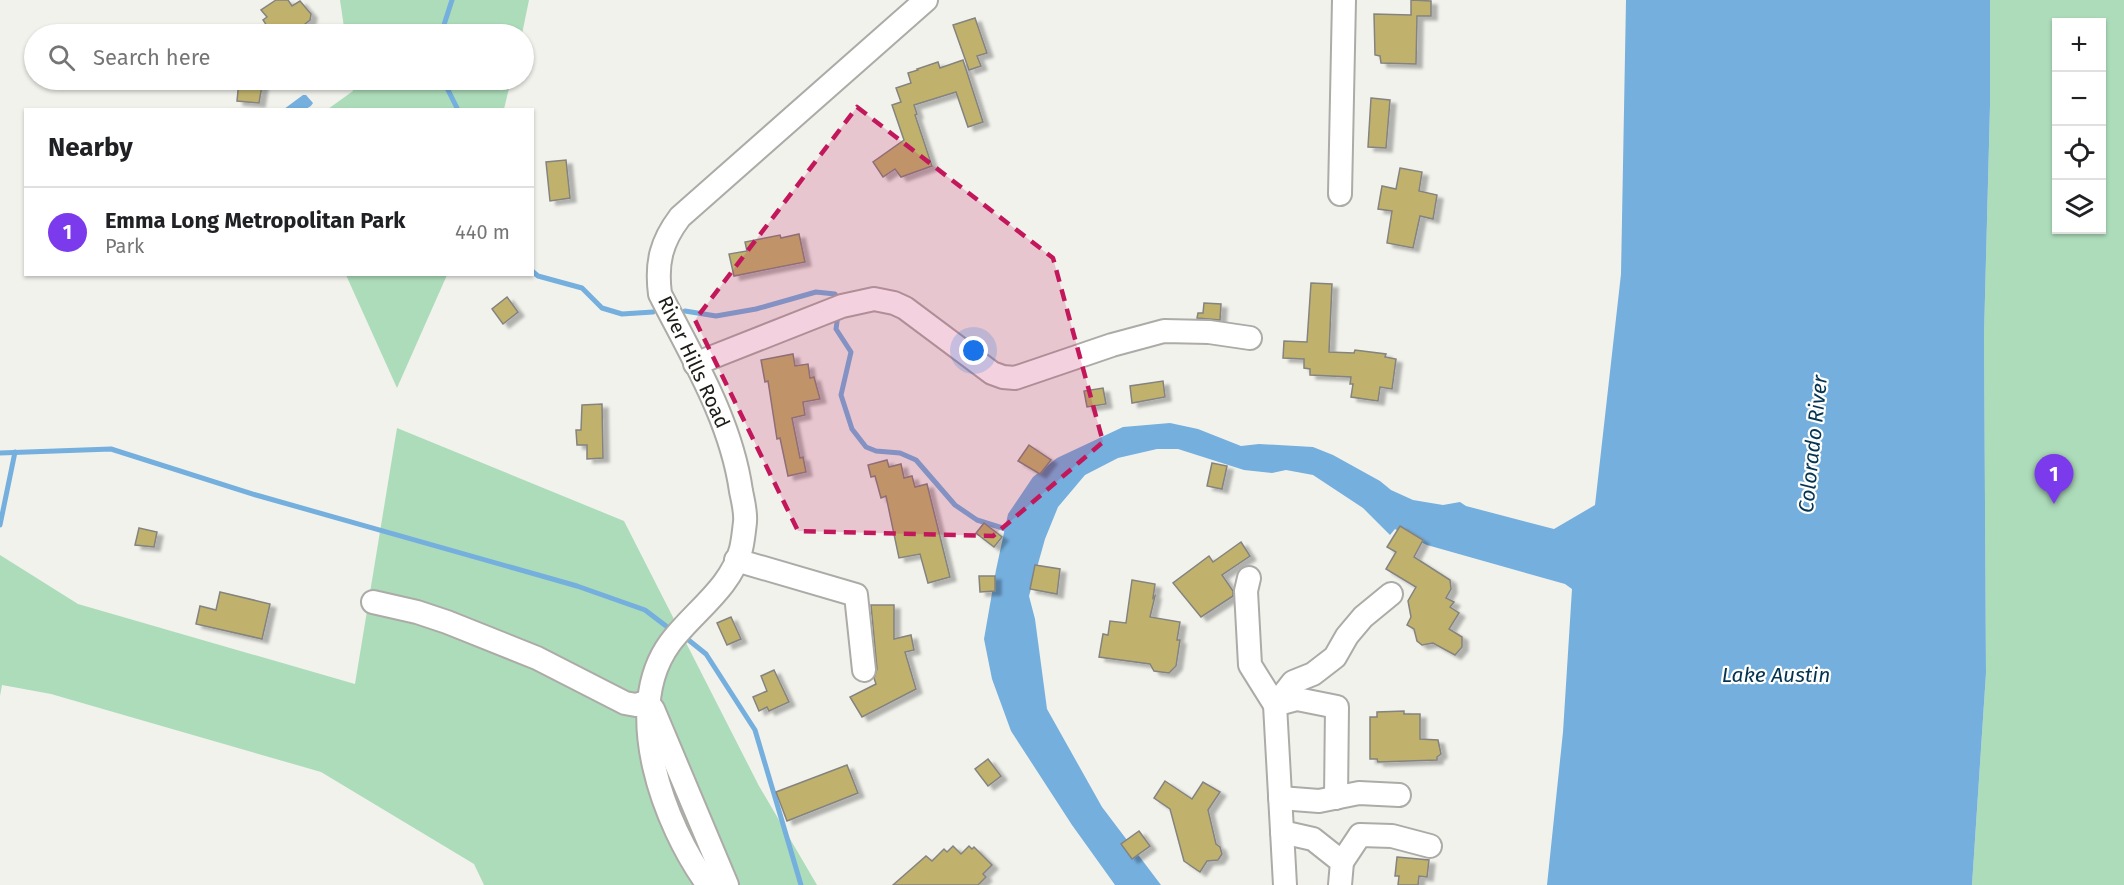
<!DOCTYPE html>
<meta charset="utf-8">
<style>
body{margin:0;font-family:"Fira Sans",sans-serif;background:#f6f6f6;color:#202124}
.controls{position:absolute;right:18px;top:18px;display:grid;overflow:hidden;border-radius:0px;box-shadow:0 2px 4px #0004}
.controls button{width:54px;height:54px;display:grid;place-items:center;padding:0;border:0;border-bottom:2px solid #e0e0e0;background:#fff;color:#202124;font:30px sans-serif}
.you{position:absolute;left:974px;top:351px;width:21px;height:21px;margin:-15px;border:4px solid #fff;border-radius:50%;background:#1a73e8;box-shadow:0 0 0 9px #1a73e833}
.badge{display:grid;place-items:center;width:39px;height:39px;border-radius:50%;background:#7c3aed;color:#fff;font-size:20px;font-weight:700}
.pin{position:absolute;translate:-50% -50px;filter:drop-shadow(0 2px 3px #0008)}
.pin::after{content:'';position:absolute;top:32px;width:21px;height:18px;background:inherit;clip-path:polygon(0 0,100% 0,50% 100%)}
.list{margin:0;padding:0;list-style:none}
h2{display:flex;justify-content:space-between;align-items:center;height:78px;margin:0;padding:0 24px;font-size:26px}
h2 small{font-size:20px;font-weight:400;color:#757577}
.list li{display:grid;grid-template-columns:39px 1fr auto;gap:18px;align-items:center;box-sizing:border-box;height:90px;padding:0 24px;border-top:2px solid #e0e0e0}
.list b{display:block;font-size:22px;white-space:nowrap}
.list p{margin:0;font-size:20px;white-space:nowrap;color:#757577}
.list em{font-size:20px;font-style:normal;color:#757577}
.icon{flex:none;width:33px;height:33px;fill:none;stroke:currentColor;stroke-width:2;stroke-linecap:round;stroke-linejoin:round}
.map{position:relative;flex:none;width:2124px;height:885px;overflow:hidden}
.search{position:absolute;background:#fff;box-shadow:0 2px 4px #0004;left:24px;top:24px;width:510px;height:66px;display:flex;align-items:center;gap:15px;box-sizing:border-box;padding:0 21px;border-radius:33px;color:#757577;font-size:22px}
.panel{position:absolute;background:#fff;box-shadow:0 2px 4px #0004;left:24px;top:108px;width:510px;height:168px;border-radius:0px}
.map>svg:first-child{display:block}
.green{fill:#addcba;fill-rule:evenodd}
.water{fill:#75afde}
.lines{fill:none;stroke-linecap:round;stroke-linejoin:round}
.stream{stroke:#75afde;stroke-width:5}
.building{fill:#c0b26d;stroke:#84837f;stroke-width:1.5;filter:url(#shadow)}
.minor-casing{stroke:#acaba7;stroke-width:26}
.minor{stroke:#fff;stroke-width:22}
.marked{fill:#c2185b;fill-opacity:0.2;stroke:#c2185b;stroke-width:4.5;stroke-dasharray:12 8;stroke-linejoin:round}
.labels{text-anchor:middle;stroke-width:4.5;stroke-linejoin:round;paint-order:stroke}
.street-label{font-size:20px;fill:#1d1c1b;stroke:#fffffe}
.water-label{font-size:21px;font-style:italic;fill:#043452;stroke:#fffffe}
</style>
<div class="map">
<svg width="2124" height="885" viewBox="0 0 2124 885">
<defs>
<filter id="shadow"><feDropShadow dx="6" dy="4" stdDeviation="1.5" flood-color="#0004"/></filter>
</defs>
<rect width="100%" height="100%" fill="#f2f2ed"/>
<g class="green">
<polygon points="340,0 529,0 522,34 345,34"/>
<path d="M1989,0H2124V885H1972L1986,673L1984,335L1990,106ZM2056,22H2102V230H2056Z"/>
<polygon points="351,80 511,80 504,109 328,109 353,91"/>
<polygon points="346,275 447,275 397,388"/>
<polygon points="397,428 624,521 759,786 817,885 484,885 474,864 321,772 51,694 2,685 0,696 0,555 78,604 355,684"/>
</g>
<g class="water">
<polygon points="1626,0 1990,0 1990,106 1984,335 1986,673 1972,885 1547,885 1563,732 1572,589 1565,584 1427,545 1395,529 1390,535 1363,508 1313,475 1286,470 1272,473 1244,470 1178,449 1157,449 1118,458 1085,475 1058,507 1045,539 1029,596 1035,619 1047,709 1102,807 1161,885 1115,885 1072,825 1011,731 992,679 984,639 996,570 1008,514 1033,477 1057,458 1123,427 1170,423 1198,429 1241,446 1259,444 1313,447 1333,455 1380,481 1391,490 1413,500 1443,505 1460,502 1466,506 1554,529 1595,505 1621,274"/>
<path d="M303,95H306L313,103C308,112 295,110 284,109Z"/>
</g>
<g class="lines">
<g class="stream">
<polyline points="441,34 452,0"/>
<polyline points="443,80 458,110"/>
<polyline points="532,271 538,276 582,288 602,308 622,314 653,312"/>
<polyline points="685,311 716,316 756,309 816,292 835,294 838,301"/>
<polyline points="838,315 836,329 851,352 841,395 852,429 866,447 876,451 900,453 916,460 955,505 977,520 1012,531"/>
<polyline points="0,453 111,449 256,495 577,586 645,610 666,626"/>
<polyline points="0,525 15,452"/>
<polyline points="686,638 706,654 755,730 801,885"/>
</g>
</g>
<g class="building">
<polygon points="276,0 288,0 292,6 300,1 311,14 310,20 304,25 303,34 268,34 269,29 263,20 267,17 261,10"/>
<polygon points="1411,0 1431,1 1431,16 1417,16 1416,64 1381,63 1380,56 1375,55 1374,14 1411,15"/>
<polygon points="975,18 987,53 977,56 981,66 969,70 953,25"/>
<polygon points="963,60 983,122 968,127 956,92 914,105 917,114 915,115 932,166 901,177 895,169 883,177 873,162 904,140 892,105 901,102 896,88 911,83 908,73 918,70 917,69 938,62 940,68"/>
<polygon points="239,80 263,80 259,103 237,101"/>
<polygon points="1371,98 1390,100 1386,148 1368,147"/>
<polygon points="566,160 570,198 550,201 546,162"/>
<polygon points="1400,168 1422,172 1419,191 1437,195 1433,219 1420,216 1413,248 1387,243 1392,211 1378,209 1382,186 1396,189"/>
<polygon points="799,234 805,262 734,276 729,254 747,251 745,242 780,235 781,238"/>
<polygon points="1311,283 1332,284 1329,352 1354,353 1355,350 1386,354 1385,357 1396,359 1392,389 1380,387 1378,401 1351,397 1353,384 1350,384 1351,377 1310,375 1310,369 1304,368 1304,359 1283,358 1284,341 1307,342"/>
<polygon points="507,297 518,312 503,324 492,309"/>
<polygon points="1204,303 1221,304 1220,320 1197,318 1198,313 1203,313"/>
<polygon points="793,354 795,366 808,364 810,378 814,377 820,399 803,402 805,415 792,418 800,458 803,457 806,472 788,476 780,438 777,439 768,381 765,382 761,360"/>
<polygon points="1163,381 1165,397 1132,403 1130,386"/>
<polygon points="1103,388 1106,404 1087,407 1084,391"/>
<polygon points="602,404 603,458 587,459 587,445 577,445 576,430 581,430 582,405"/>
<polygon points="1029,445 1051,460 1040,474 1018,461"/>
<polygon points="887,460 889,467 901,464 904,478 912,476 915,487 927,484 950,577 928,583 920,554 899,558 886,496 881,498 875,476 871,477 868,465"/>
<polygon points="1212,463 1227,466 1222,489 1207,486"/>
<polygon points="984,523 1002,537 994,547 976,533"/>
<polygon points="1400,526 1423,540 1414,557 1450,580 1451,589 1446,598 1454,602 1450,607 1459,613 1449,629 1462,637 1462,647 1455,655 1433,643 1422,645 1417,641 1414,629 1407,625 1411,617 1408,601 1416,587 1386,569 1396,552 1387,547"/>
<polygon points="139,528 157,532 154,547 135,545"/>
<polygon points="1241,542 1250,556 1222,575 1233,591 1233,596 1201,617 1173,583 1209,556 1213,562"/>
<polygon points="1035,565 1060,569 1057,594 1030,589"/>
<polygon points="979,576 995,576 995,591 980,592"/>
<polygon points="1132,580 1155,584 1153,598 1155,596 1150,617 1180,622 1177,640 1180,640 1176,666 1169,673 1154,671 1150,664 1099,657 1103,634 1108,635 1110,621 1126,623"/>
<polygon points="220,592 270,604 262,639 196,624 200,606 216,610"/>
<polygon points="871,605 894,605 894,639 911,635 914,650 905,652 916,689 862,717 850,697 876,684 874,678 877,669"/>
<polygon points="731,617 741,639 727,645 717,623"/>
<polygon points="774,670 789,702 769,711 767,707 759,711 753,697 767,691 761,676"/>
<polygon points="1404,711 1404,714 1420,714 1420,739 1438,740 1441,754 1437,757 1437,760 1378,762 1377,759 1370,759 1370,717 1377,717 1377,712"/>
<polygon points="988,759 1001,776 988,786 975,769"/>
<polygon points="847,765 858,793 787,821 776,792"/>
<polygon points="1165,781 1192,799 1203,782 1220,792 1208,810 1216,844 1220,847 1222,854 1218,860 1207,861 1200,872 1184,861 1170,809 1154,798"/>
<polygon points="1139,831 1150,846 1132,859 1121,844"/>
<polygon points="953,846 961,854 969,846 972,849 974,847 992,865 983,874 986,877 978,885 893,885 926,856 932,861 944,849 947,852"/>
<polygon points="1397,857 1429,860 1427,877 1419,876 1418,885 1398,885 1399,876 1395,876"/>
</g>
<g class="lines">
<defs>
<g id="minor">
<polyline points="1340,194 1344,0"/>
<polyline points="695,364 842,306 874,299 894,303 905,308 992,373 1003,377 1015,378 1112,345 1164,331 1209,332 1250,338"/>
<polyline points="736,560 856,595 864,670"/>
<polyline points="1249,578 1246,591 1250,665 1275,705 1285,885"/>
<polyline points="373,602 417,612 447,622 537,658 625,703 636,705 649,701"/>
<polyline points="1275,705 1293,682 1313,674 1335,657 1347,636 1363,617 1391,594"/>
<polyline points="1275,705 1297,699 1337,707 1336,798"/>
<polyline points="653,709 727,885"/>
<polyline points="1280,798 1319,801 1359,793 1399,795"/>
<polyline points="1282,832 1313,839 1342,862 1340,885"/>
<polyline points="1342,862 1360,835 1392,836 1430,846"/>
<path d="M708,885C664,825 621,710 670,643C693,612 731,588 741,549C743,541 744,531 745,522C746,512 743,501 741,491C731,420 692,357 660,294C656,263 661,242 680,217L926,0"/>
</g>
</defs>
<use href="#minor" class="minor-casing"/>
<use href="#minor" class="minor"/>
</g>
<path class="marked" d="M857,107L1053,258L1103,442L993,536L798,531L695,320Z"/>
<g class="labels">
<g class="street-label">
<text transform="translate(694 362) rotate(65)" y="7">River Hills Road</text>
</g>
<g class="water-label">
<text transform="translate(1813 444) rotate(-84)" y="7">Colorado River</text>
<text x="1776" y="682">Lake Austin</text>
</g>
</g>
</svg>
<div class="controls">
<button>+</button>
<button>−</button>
<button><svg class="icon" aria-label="locate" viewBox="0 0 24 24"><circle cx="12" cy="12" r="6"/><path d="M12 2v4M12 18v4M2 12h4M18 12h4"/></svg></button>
<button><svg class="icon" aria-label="layers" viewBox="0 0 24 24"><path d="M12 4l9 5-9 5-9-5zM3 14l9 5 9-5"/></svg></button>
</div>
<div class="you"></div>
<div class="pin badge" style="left:2054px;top:504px">1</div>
<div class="search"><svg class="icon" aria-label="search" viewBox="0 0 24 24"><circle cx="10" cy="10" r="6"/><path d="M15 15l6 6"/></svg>Search here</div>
<section class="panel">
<h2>Nearby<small></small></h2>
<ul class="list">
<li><span class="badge">1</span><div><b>Emma Long Metropolitan Park</b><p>Park</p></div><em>440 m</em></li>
</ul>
</section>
</div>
